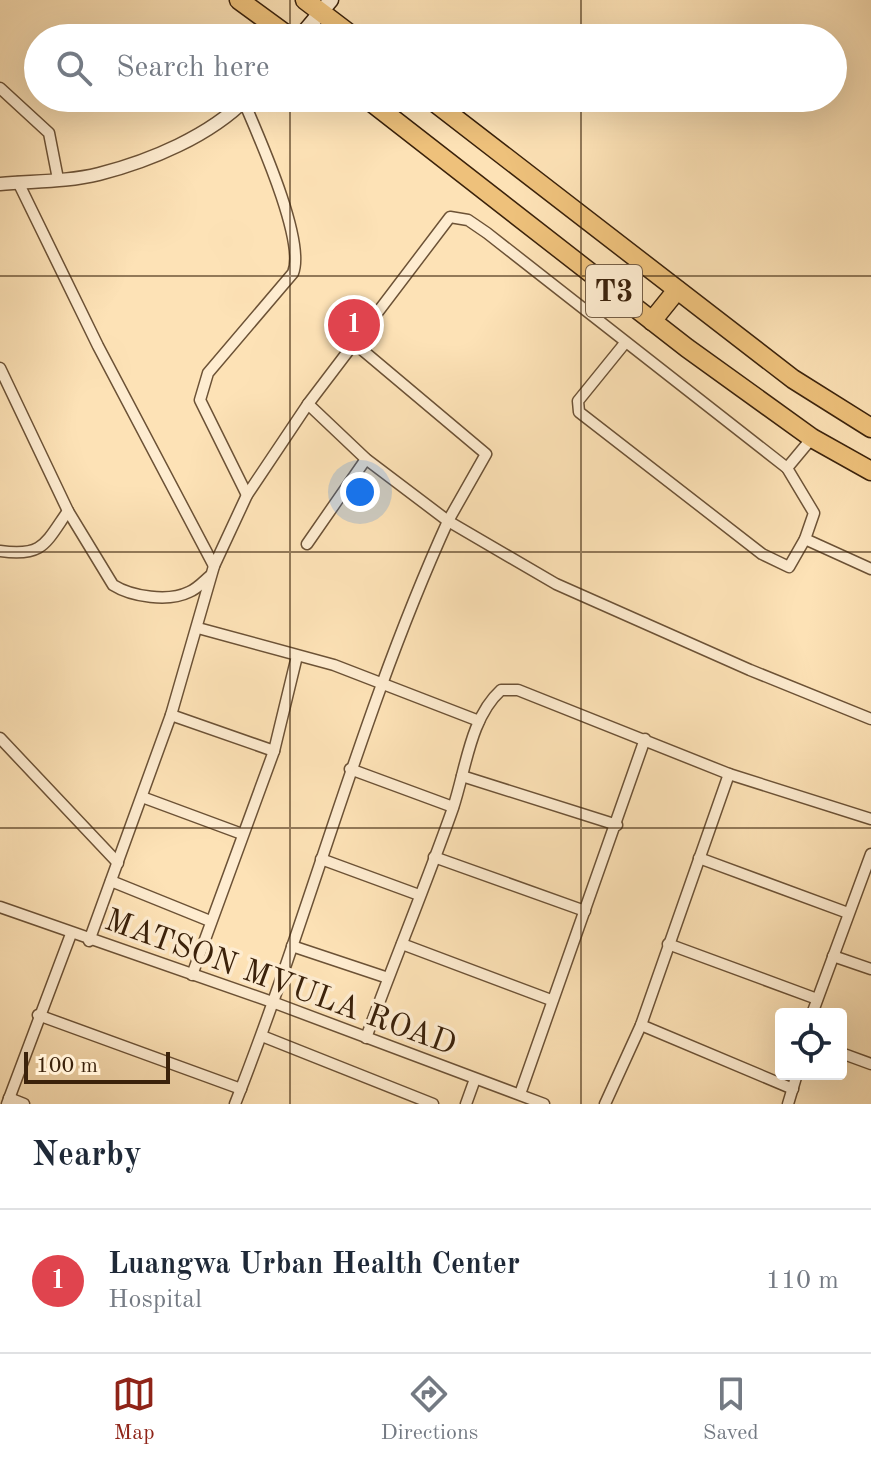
<!DOCTYPE html>
<style>
body{margin:0;font-family:"Old Standard TT",serif;background:#f6f6f7;color:#1f2937}
.controls{position:absolute;right:24px;bottom:24px;display:grid;overflow:hidden;border-radius:8px;box-shadow:0 8px 32px #0002}
.controls button{width:72px;height:72px;display:grid;place-items:center;padding:0;border:0;border-bottom:2px solid #e0e1e3;background:#fff;color:#1f2937;font:40px sans-serif}
.scale{position:absolute;left:24px;bottom:20px;width:146px;box-sizing:border-box;padding-left:8px;border:4px solid #3b220b;border-top:0;font-size:22px;line-height:28px;white-space:nowrap;color:#3b220b;-webkit-text-stroke:6px #feecd0;paint-order:stroke}
.you{position:absolute;left:360px;top:492px;width:28px;height:28px;margin:-20px;border:6px solid #fff;border-radius:50%;background:#1a73e8;box-shadow:0 0 0 12px #1a73e833}
.badge{display:grid;place-items:center;width:52px;height:52px;border-radius:50%;background:#8f2418;color:#fff;font-size:26px;font-weight:700}
.pin{position:absolute;translate:-50% -50%;border:4px solid #fff;box-shadow:0 2px 8px #0006}
.list{margin:0;padding:0;list-style:none}
h2{display:flex;justify-content:space-between;align-items:center;height:104px;margin:0;padding:0 32px;font-size:34px}
h2 small{font-size:26px;font-weight:400;color:#747a83}
.list li{display:grid;grid-template-columns:52px 1fr auto;gap:24px;align-items:center;box-sizing:border-box;height:144px;padding:0 32px;border-top:2px solid #e0e1e3}
.list b{display:block;font-size:30px;white-space:nowrap}
.list p{margin:0;font-size:26px;white-space:nowrap;color:#747a83}
.list em{font-size:26px;font-style:normal;color:#747a83}
.icon{flex:none;width:44px;height:44px;fill:none;stroke:currentColor;stroke-width:2;stroke-linecap:round;stroke-linejoin:round}
.map{position:relative;flex:none;width:871px;height:1104px;overflow:hidden}
.search{position:absolute;background:#fff;box-shadow:0 8px 32px #0002;left:24px;right:24px;top:24px;height:88px;display:flex;align-items:center;gap:20px;box-sizing:border-box;padding:0 28px;border-radius:44px;color:#747a83;font-size:30px}
.sheet{height:248px;background:#fff}
nav{display:flex;justify-content:space-around;align-items:center;box-sizing:border-box;height:112px;border-top:2px solid #e0e1e3;background:#fff;font-size:22px;color:#747a83}
nav a{display:grid;justify-items:center;gap:4px}
nav .on{color:#8f2418}
.map>svg:first-child{display:block}
.lines{fill:none;stroke-linecap:round;stroke-linejoin:round}
.minor-casing{stroke:#6c5236;stroke-width:13}
.tertiary-casing{stroke:#6c5236;stroke-width:15}
.secondary-casing{stroke:#3b220b;stroke-width:17}
.trunk-casing{stroke:#3b220b;stroke-width:21}
.minor{stroke:#feecd0;stroke-width:10}
.tertiary{stroke:#feecd0;stroke-width:12}
.secondary{stroke:#feecd0;stroke-width:14}
.trunk{stroke:#eec17b;stroke-width:18}
.grid{fill:none;stroke:#3b220b;stroke-width:2;stroke-opacity:0.55}
.labels{text-anchor:middle;stroke-width:7;stroke-linejoin:round;paint-order:stroke}
.shield{fill:#feecd0;stroke:#765f46;stroke-width:2}
.shield-label{font-size:30px;font-weight:bold;fill:#3b220b}
.street-label{font-size:32px;fill:#3b220b;stroke:#feecd0}
</style>
<div class="map">
<svg width="871" height="1104" viewBox="0 0 871 1104">
<rect width="100%" height="100%" fill="#fde2b6"/>
<filter id="stains"><feTurbulence type="fractalNoise" baseFrequency=".0025" numOctaves="4"/><feColorMatrix values="0 0 0 0 .2 0 0 0 0 .09 0 0 0 0 .02 0 0 0 .5 -.17"/></filter>
<radialGradient id="worn" r=".72"><stop offset=".6" stop-color="#630" stop-opacity="0"/><stop offset="1" stop-color="#630" stop-opacity=".3"/></radialGradient>
<g class="lines">
<defs>
<g id="minor">
<polyline points="0,88 49,133 58,179"/>
<path d="M244,102C258,135 306,241 293,273L208,373L200,400L247,495"/>
<polyline points="18,182 98,346 214,566"/>
<polyline points="354,343 486,454 448,521 556,584 750,670 871,719"/>
<polyline points="625,343 578,401 579,412 762,554 789,567 805,539 814,513 787,468"/>
<path d="M0,368L68,511L113,585C132,597 169,602 189,592C197,589 204,581 210,576"/>
<polyline points="805,539 871,569"/>
<polyline points="307,544 366,459"/>
<path d="M0,551C43,557 45,544 68,511"/>
<polyline points="198,628 334,665 479,721"/>
<polyline points="171,715 274,751"/>
<polyline points="0,738 118,863"/>
<polyline points="350,769 453,807"/>
<polyline points="462,776 617,825"/>
<polyline points="142,797 242,834"/>
<polyline points="434,857 585,911"/>
<polyline points="699,858 848,913"/>
<polyline points="321,859 419,895"/>
<polyline points="111,881 210,921"/>
<polyline points="0,907 275,1003 544,1104"/>
<polyline points="89,941 171,715 214,566 247,495 308,404 450,217 468,220 487,233 787,468 812,438"/>
<polyline points="402,944 551,1000"/>
<polyline points="668,944 817,999"/>
<polyline points="292,946 388,978"/>
<polyline points="833,956 871,969"/>
<polyline points="192,975 274,751 297,656"/>
<polyline points="812,1014 871,854"/>
<polyline points="38,1015 241,1089"/>
<polyline points="641,1025 793,1089"/>
<polyline points="262,1036 433,1104"/>
<path d="M366,1038C394,961 426,885 453,808C466,769 470,718 501,690H518L729,774L871,819"/>
<polyline points="841,1053 871,1064"/>
<polyline points="520,1094 645,739"/>
<polyline points="9,1098 24,1104"/>
<polyline points="7,1104 71,934"/>
<path d="M235,1104C311,911 362,710 448,521L366,459L308,404"/>
<polyline points="466,1104 475,1079"/>
<polyline points="605,1104 641,1025 729,774"/>
<polyline points="788,1104 797,1074"/>
</g>
<path id="tertiary" d="M0,184C32,181 67,182 99,174C150,161 210,136 247,98"/>
<polyline id="secondary" points="299,38 331,0"/>
<g id="trunk">
<polyline points="239,0 291,38"/>
<polyline points="305,0 355,38"/>
<polyline points="366,98 687,348 812,438 871,471"/>
<polyline points="429,98 793,379 871,428"/>
<polyline points="652,321 677,290"/>
</g>
</defs>
<use href="#minor" class="minor-casing"/>
<use href="#tertiary" class="tertiary-casing"/>
<use href="#secondary" class="secondary-casing"/>
<use href="#trunk" class="trunk-casing"/>
<use href="#minor" class="minor"/>
<use href="#tertiary" class="tertiary"/>
<use href="#secondary" class="secondary"/>
<use href="#trunk" class="trunk"/>
</g>
<path class="grid" d="M290,0V38M581,0V38M290,98V1104M581,98V1104M0,276H871M0,552H871M0,828H871"/>
<g class="labels">
<rect class="shield" x="586" y="265" width="56" height="52" rx="6"/>
<g class="shield-label">
<text x="614" y="301">T3</text>
</g>
<g class="street-label">
<text transform="translate(281 981) rotate(20)" y="11">MATSON MVULA ROAD</text>
</g>
</g>
<rect width="100%" height="100%" filter="url(#stains)"/>
<rect width="100%" height="100%" fill="url(#worn)"/>
</svg>
<div class="controls">
<button><svg class="icon" aria-label="locate" viewBox="0 0 24 24"><circle cx="12" cy="12" r="6"/><path d="M12 2v4M12 18v4M2 12h4M18 12h4"/></svg></button>
</div>
<div class="scale">100 m</div>
<div class="you"></div>
<div class="pin badge" style="left:354px;top:325px;background:#e0444e">1</div>
<div class="search"><svg class="icon" aria-label="search" viewBox="0 0 24 24"><circle cx="10" cy="10" r="6"/><path d="M15 15l6 6"/></svg>Search here</div>
</div>
<section class="sheet">
<h2>Nearby<small></small></h2>
<ul class="list">
<li><span class="badge" style="background:#e0444e">1</span><div><b>Luangwa Urban Health Center</b><p>Hospital</p></div><em>110 m</em></li>
</ul>
</section>
<nav>
<a class="on"><svg class="icon" aria-label="map" viewBox="0 0 24 24"><path d="M3 6l6-2 6 2 6-2v14l-6 2-6-2-6 2zM9 4v14M15 6v14"/></svg>Map</a>
<a><svg class="icon" aria-label="directions" viewBox="0 0 24 24"><path d="M12 3l9 9-9 9-9-9zM9 14v-3h6M13 9l2 2-2 2"/></svg>Directions</a>
<a><svg class="icon" aria-label="saved" viewBox="0 0 24 24"><path d="M7 4h10v16l-5-4-5 4z"/></svg>Saved</a>
</nav>
